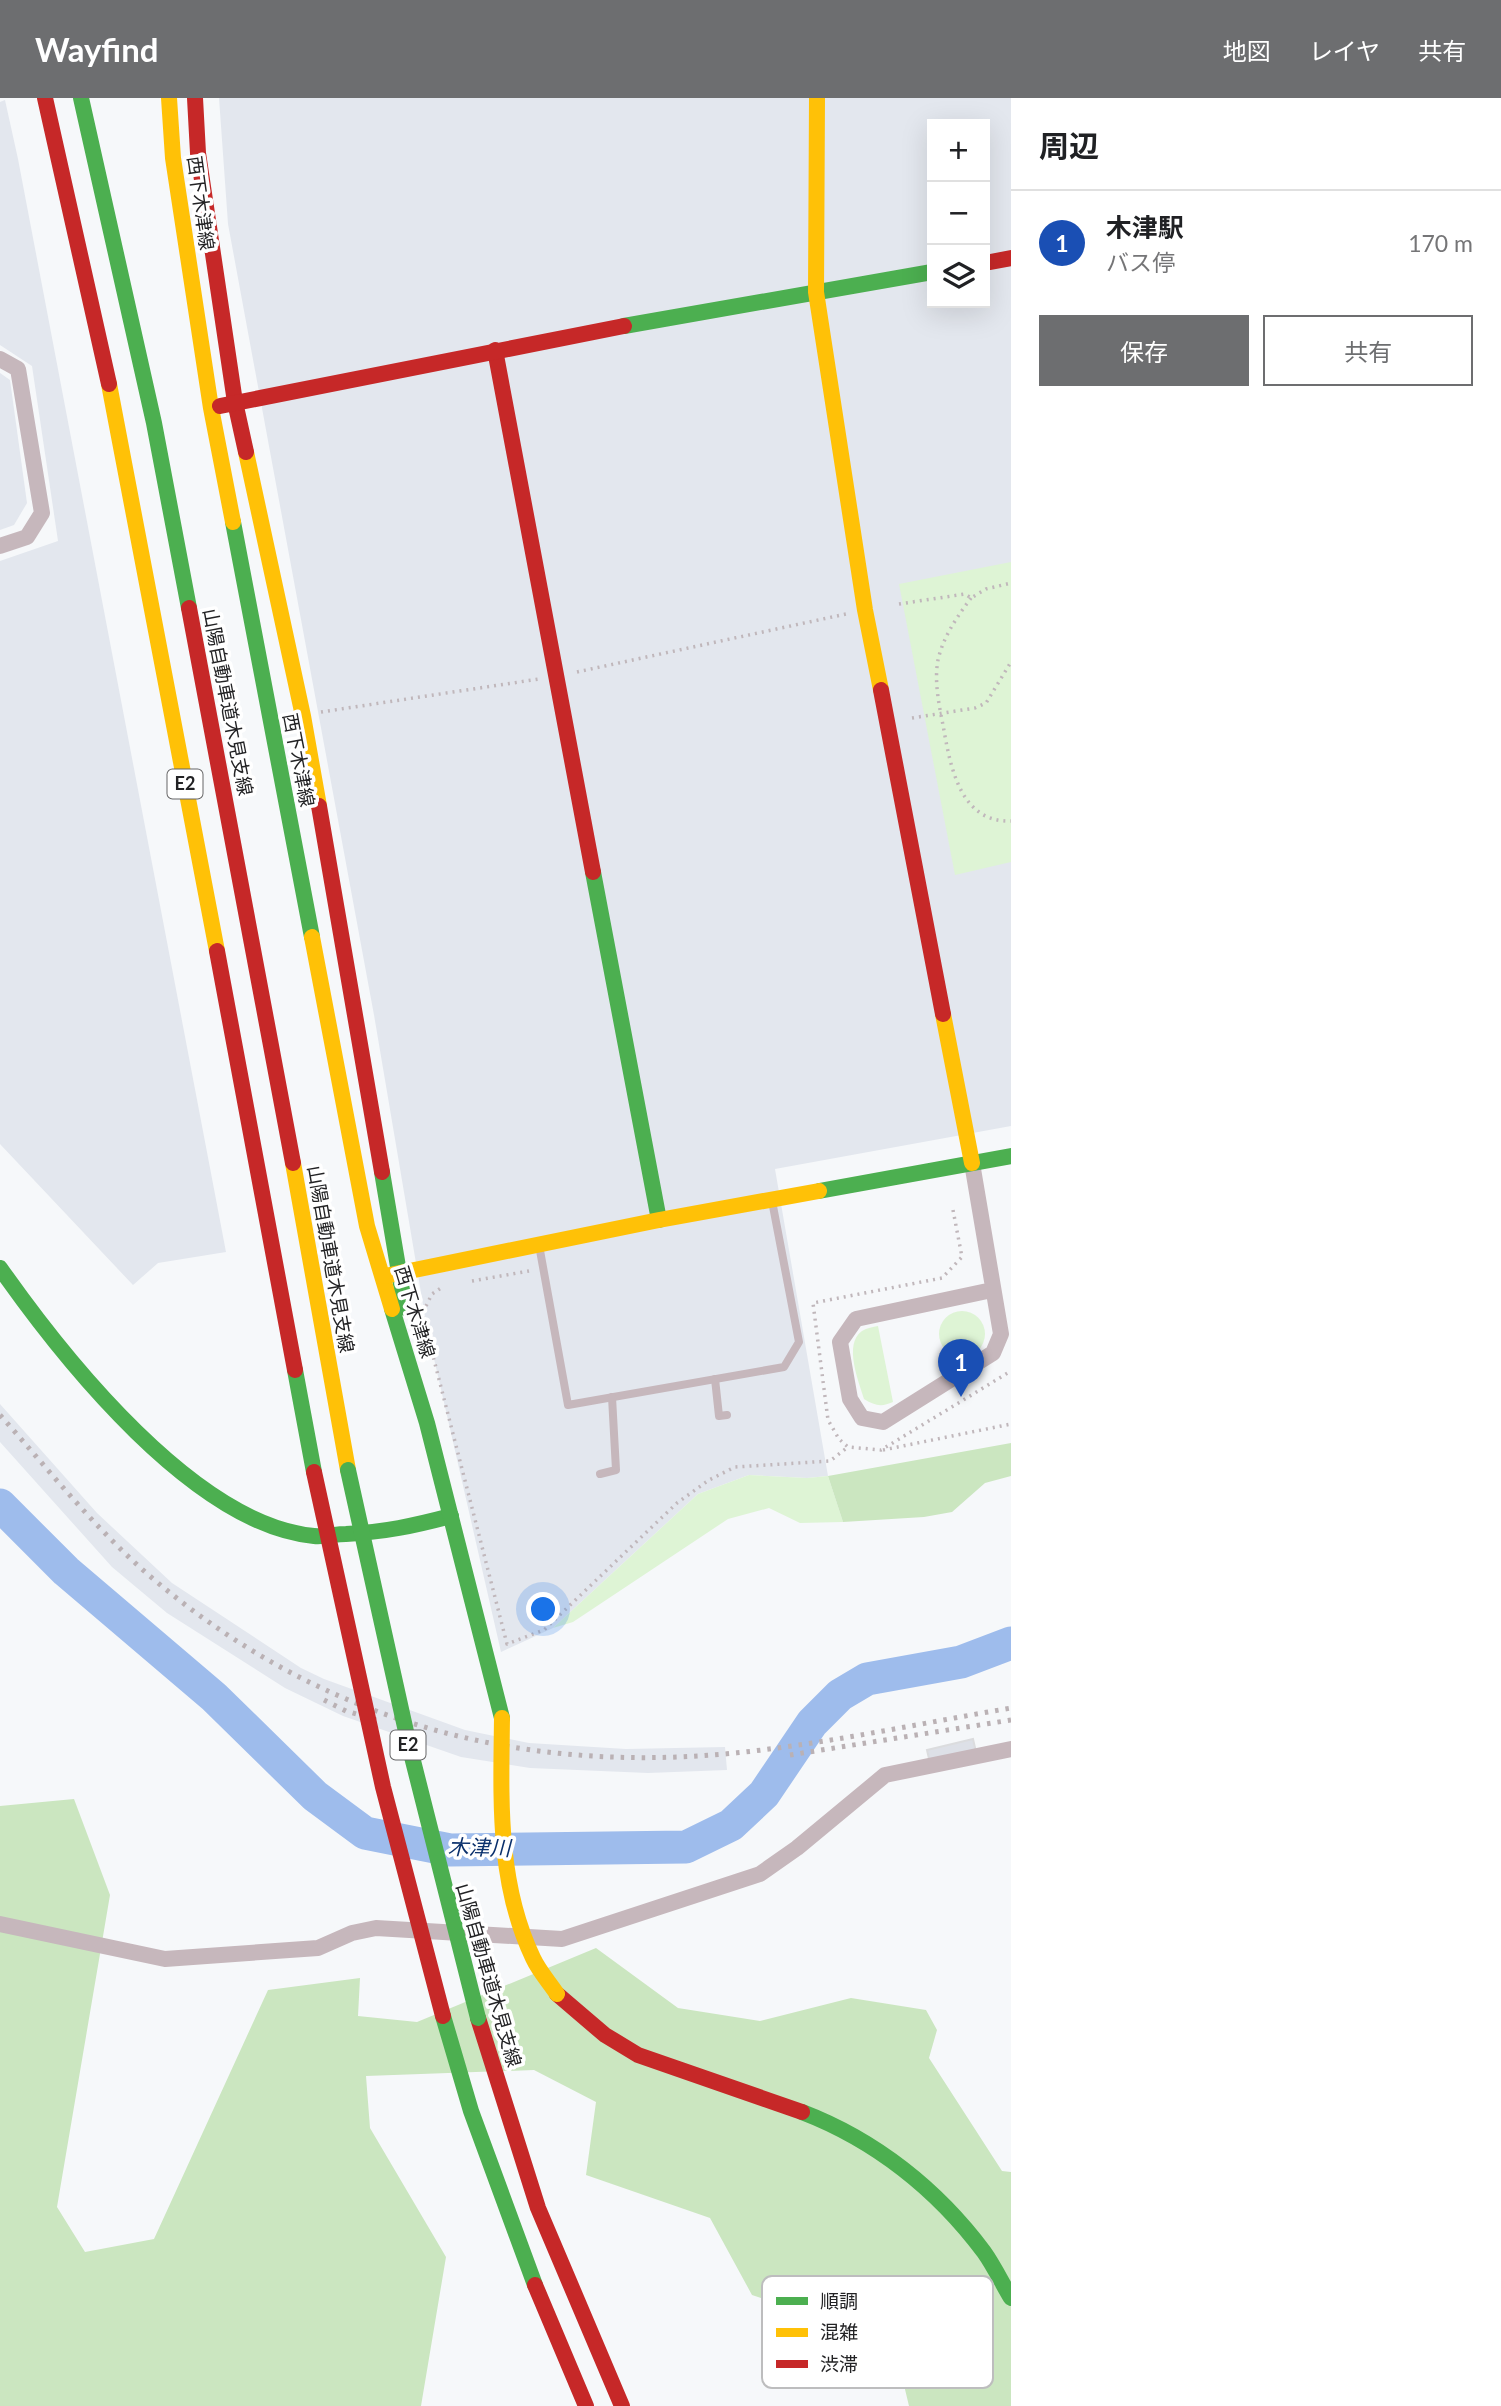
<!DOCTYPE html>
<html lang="ja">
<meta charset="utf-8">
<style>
body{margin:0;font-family:Lato,"Noto Sans JP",sans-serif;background:#f2f2f2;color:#202124}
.controls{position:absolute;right:21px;top:21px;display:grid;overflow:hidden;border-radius:0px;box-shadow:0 7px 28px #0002}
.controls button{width:63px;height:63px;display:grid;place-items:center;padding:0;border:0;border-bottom:2px solid #e0e0e0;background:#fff;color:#202124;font:35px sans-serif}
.you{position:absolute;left:544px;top:1512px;width:24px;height:24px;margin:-18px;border:5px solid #fff;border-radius:50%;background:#1a73e8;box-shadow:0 0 0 10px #1a73e833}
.badge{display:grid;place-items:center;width:46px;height:46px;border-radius:50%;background:#6d6e70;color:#fff;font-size:23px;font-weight:700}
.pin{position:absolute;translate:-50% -58px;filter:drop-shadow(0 2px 4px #0008)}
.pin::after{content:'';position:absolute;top:37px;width:24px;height:21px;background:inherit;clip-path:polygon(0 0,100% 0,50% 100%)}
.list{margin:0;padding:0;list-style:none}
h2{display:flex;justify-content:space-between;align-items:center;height:91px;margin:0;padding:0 28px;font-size:30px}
h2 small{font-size:23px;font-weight:400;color:#757577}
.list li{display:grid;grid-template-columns:46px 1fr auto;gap:21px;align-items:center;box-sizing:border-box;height:105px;padding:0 28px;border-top:2px solid #e0e0e0}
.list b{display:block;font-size:26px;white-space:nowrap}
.list p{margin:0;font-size:23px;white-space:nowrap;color:#757577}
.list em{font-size:23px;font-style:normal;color:#757577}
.actions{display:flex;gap:14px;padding:21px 28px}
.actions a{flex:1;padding:16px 0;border:2px solid #6d6e70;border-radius:0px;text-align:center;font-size:24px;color:#6d6e70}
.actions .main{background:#6d6e70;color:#fff}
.icon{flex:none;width:38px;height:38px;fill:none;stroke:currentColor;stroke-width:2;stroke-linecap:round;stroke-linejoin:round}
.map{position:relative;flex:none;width:1011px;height:2308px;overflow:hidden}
header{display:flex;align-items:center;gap:42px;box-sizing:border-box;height:98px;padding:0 35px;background:#6d6e70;color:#fff}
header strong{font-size:33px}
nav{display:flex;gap:38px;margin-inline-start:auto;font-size:24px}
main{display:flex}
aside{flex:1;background:#fff}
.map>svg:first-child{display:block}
.built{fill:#e3e7ee;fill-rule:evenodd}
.green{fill:#def4d5}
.forest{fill:#cbe6c0}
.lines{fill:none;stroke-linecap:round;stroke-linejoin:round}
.river{stroke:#9ebcec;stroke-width:33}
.building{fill:#dde0e7;stroke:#dbdcde;stroke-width:2}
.path{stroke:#c0b7bb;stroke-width:3.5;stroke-dasharray:2 5;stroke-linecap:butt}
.lane{stroke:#c6b7bc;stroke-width:8}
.street{stroke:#c6b7bc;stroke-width:16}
.fast{stroke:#4caf50;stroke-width:16}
.slow{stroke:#ffc107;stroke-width:16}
.jam{stroke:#c62828;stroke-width:16}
.rail{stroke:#bab1b4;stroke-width:5;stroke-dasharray:3.5 7;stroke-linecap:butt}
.fast-bridge{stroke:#4caf50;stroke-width:16}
.slow-bridge{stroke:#ffc107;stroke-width:16}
.jam-bridge{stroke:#c62828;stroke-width:16}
.labels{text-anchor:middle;stroke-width:7;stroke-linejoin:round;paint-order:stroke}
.shield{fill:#fff;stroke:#656566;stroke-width:2}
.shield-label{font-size:18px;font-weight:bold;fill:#232325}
.street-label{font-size:19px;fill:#232325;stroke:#fff}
.water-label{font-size:21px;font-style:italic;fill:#0a306c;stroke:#fff}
.key{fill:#fff;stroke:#bdbdbe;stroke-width:2}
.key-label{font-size:19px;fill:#232325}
</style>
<header>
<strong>Wayfind</strong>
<nav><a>地図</a><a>レイヤ</a><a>共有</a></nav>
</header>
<main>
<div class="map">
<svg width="1011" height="2308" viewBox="0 0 1011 2308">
<rect width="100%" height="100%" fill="#f6f8fa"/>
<g class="built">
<path d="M219,0H1011V1028L775,1071L828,1378L807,1380L749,1377L698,1396L553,1530L501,1554L427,1230L374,917L228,126ZM932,26H985V205H932Z"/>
<polygon points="5,2 18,61 226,1154 158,1165 133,1187 0,1046 0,463 58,443 32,268 0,247 0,4"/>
<polygon points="0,275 10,282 27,405 14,427 0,432"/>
<polygon points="0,1306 97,1415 172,1485 301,1570 324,1581 465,1632 529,1645 626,1651 725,1649 727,1672 648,1675 530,1670 461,1659 343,1618 285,1590 167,1515 112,1469 0,1344"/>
</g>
<g class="green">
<polygon points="1011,464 1011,764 955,777 899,486"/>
<circle cx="962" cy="1236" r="23"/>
<path d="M878,1228L893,1304C882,1309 875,1308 864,1301C859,1284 843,1246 862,1233C867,1230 873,1229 878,1228Z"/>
<polygon points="749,1377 807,1380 828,1378 843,1424 800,1425 769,1410 728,1421 573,1524 553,1530 698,1396"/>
</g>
<g class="forest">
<polygon points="1011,1345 1011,1378 985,1385 952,1414 924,1419 843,1424 828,1378"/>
<polygon points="74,1701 110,1797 57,2109 85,2154 154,2141 268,1892 360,1880 358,1918 417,1924 596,1850 678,1910 760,1923 851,1900 926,1912 937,1932 929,1960 1002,2073 1011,2074 1011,2308 909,2308 885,2208 826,2222 752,2197 710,2120 586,2077 596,2004 534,1972 366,1978 370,2030 446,2159 421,2308 0,2308 0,1708"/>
</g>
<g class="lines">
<polyline class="river" points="0,1407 66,1473 214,1599 315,1698 365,1735 450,1752 686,1749 731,1727 764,1696 812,1625 840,1597 867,1581 961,1564 1011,1545"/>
</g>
<polygon class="building" points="973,1641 976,1654 930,1665 927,1652"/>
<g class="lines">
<g class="path">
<path d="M971,500C957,519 943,539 938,562C934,583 939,607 943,627C950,666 959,725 1011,723"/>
<polyline points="899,506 965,496 971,500 986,491 1011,485"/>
<polyline points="577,574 846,516"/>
<polyline points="321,614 539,581"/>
<polyline points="912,620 975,610 986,605 1011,564"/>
<polyline points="953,1112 962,1159 942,1180 813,1205 828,1322 839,1341 848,1349 881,1352 1011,1273"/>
<polyline points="472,1183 529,1173"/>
<polyline points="426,1208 432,1196 444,1188"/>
<polyline points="423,1219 507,1546 544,1532 677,1405 709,1382 735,1369 830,1363 848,1349"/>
<polyline points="883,1352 1011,1326"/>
</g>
<g class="lane">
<polyline points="539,1147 568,1307 784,1269 799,1244 772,1103"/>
<polyline points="715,1281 719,1318 727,1317"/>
<polyline points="600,1376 616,1372 612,1299"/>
</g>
<g class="street">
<polyline points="0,261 18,271 42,415 27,439 0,448"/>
<polyline points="972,1065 1001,1236 993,1255 883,1324 862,1320 850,1301 840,1244 856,1221 992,1192"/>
<polyline points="0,1826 165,1861 318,1850 352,1835 376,1830 562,1841 760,1776 797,1750 885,1677 1011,1651"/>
</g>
<g class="fast">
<polyline points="81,0 154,325 189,510"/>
<polyline points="624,228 932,174"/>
<polyline points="233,424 312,839"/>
<polyline points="593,774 659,1122"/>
<polyline points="382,1074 405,1210"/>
<polyline points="819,1093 1011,1058"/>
<path d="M0,1170C64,1261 195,1427 314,1438C325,1439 335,1436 346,1436C385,1434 413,1428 451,1418"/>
<polyline points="392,1211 427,1325 502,1620"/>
<polyline points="295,1272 314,1374"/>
<polyline points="443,1918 471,2013 535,2187"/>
<path d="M802,2014C875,2042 937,2091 984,2154C994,2168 1002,2185 1011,2200"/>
</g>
<g class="slow">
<polyline points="169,0 173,60 211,310 233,424"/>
<polyline points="817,0 816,194 865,512 881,592"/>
<polyline points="109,286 217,853"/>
<polyline points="246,354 303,618 319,708"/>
<polyline points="312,839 367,1128 392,1211"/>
<polyline points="943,916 972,1065"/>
<polyline points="293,1065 348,1372"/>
<polyline points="385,1178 659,1122 819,1093"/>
</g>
<g class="jam">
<polyline points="45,0 109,286"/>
<polyline points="195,0 198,55 235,304 246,354"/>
<polyline points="985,165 1011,160"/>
<polyline points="495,252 593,774"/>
<polyline points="220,308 624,228"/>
<polyline points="189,510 293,1065"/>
<polyline points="881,592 943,916"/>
<polyline points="319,708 382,1074"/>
<polyline points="217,853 295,1272"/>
<polyline points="557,1896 605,1937 638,1957 802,2014"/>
<polyline points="478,1920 538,2110 622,2308"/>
<polyline points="535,2187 586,2308"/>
</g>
<g class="rail">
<path d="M0,1317C49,1372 95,1431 151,1479C316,1620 510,1675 725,1656C821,1647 916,1626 1011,1610"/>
<polyline points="324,1602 346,1613 380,1623"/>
<polyline points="790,1657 1011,1622"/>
</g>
<polyline class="fast-bridge" points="348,1372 409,1647 478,1920"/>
<path class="slow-bridge" d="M502,1620C501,1701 497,1785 533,1860C539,1873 549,1884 557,1896"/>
<polyline class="jam-bridge" points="314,1374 383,1689 443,1918"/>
</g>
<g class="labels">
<g class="shield">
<rect x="167.5" y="671.5" width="35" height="29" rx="5"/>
<rect x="390.5" y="1632.5" width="35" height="29" rx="5"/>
</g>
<g class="shield-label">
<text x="185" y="692">E2</text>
<text x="408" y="1653">E2</text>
</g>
<g class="street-label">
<text transform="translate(201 105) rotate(82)" y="7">西下木津線</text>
<text transform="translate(228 604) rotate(79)" y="7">山陽自動車道木見支線</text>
<text transform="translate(299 662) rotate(79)" y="7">西下木津線</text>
<text transform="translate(331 1161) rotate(80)" y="7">山陽自動車道木見支線</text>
<text transform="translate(415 1214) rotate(73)" y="7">西下木津線</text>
<text transform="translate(489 1877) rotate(74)" y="7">山陽自動車道木見支線</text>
</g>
<g class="water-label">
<text transform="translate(479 1750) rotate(1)" y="7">木津川</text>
</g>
</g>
<rect x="762" y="2178" width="231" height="112" rx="10" class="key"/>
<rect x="776" y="2199" width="32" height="8" fill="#4caf50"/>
<rect x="776" y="2230" width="32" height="9" fill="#ffc107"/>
<rect x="776" y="2262" width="32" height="8" fill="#c62828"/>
<g class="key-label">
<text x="820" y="2210">順調</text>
<text x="820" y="2241">混雑</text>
<text x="820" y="2273">渋滞</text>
</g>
</svg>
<div class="controls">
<button>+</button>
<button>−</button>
<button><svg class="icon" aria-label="layers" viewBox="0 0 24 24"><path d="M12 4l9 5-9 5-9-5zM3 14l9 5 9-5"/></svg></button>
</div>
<div class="you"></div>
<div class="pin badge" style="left:961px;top:1299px;background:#1a4fb4">1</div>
</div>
<aside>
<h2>周辺<small></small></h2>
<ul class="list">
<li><span class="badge" style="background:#1a4fb4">1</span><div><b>木津駅</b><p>バス停</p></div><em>170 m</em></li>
</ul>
<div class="actions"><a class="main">保存</a><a>共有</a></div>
</aside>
</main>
